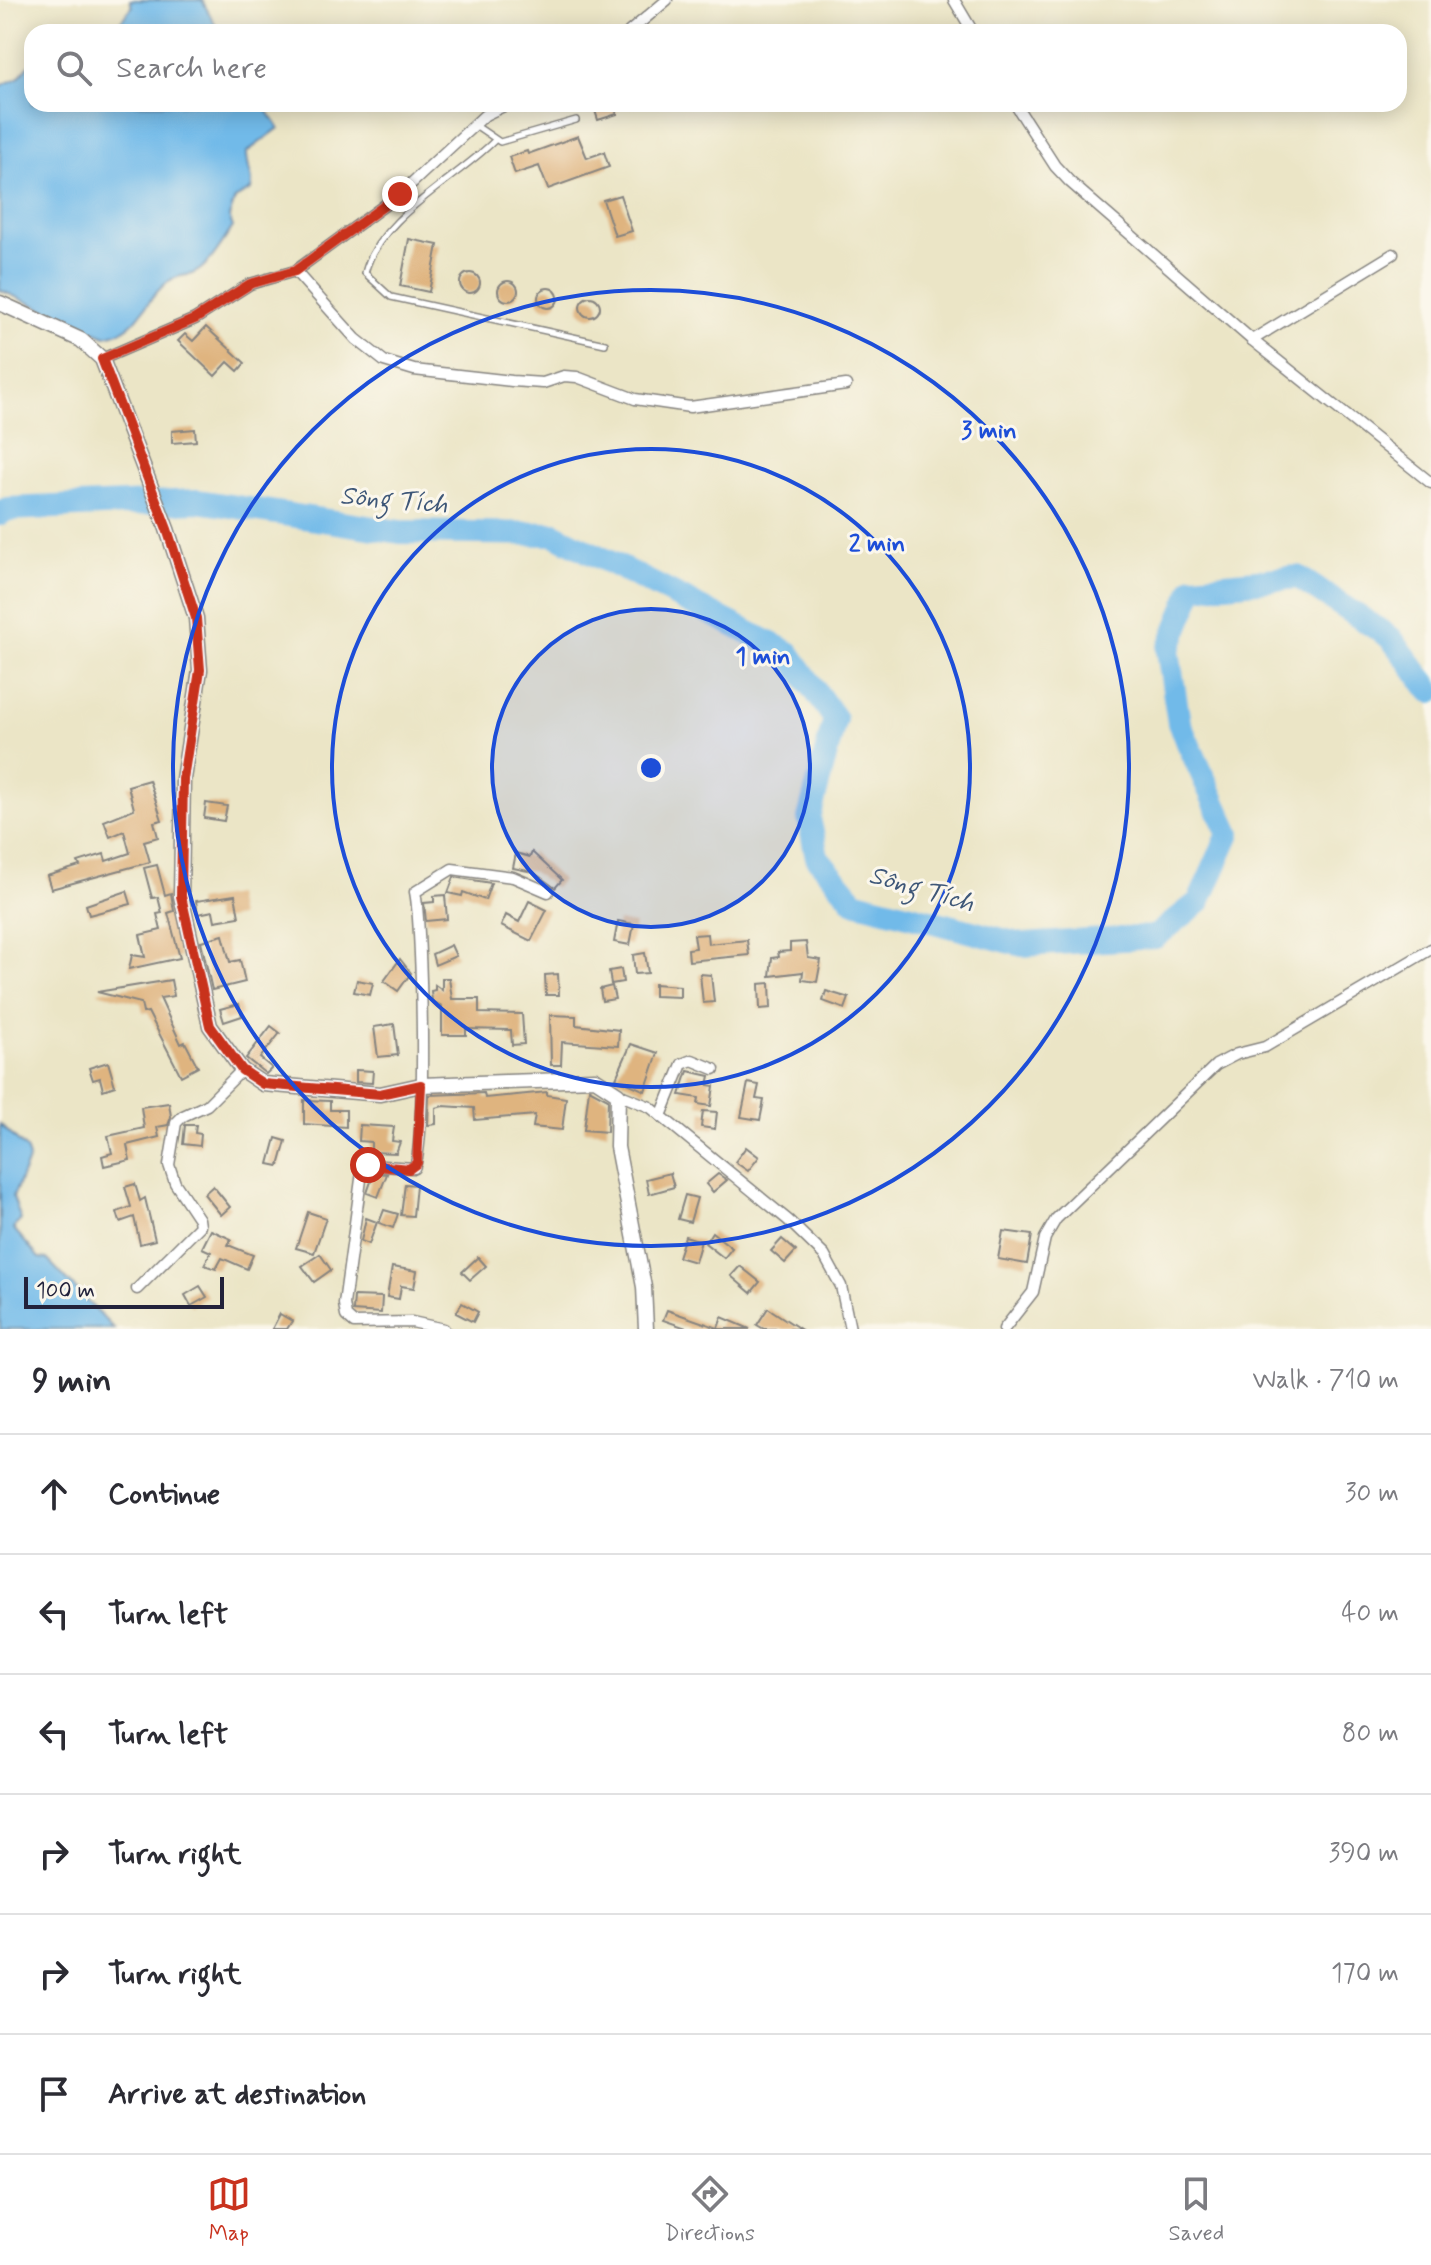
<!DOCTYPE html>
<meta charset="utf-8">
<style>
body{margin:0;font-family:Mynerve,sans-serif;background:#f2f2f3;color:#2b2b33}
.scale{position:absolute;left:24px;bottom:20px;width:200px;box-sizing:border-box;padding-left:8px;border:4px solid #22223b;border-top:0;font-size:22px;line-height:28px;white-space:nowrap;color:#22223b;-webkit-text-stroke:6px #fbf7ec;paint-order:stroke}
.stop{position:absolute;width:24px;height:24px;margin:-18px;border:6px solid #c8321e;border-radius:50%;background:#fff}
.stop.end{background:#c8321e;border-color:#fff;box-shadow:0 2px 8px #0008}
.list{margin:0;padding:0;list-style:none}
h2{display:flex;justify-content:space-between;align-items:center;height:104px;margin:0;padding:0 32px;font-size:34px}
h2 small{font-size:26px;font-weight:400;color:#7c7c81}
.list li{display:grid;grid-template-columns:52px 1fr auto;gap:24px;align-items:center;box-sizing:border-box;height:120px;padding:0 32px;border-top:2px solid #e1e1e2}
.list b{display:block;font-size:30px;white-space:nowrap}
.list em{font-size:26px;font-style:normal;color:#7c7c81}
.icon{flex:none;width:44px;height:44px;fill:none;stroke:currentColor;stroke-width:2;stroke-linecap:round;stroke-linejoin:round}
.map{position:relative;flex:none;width:1431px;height:1329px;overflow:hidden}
.search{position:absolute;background:#fff;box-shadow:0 4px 20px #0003;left:24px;right:24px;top:24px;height:88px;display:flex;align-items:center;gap:20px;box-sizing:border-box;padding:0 28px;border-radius:24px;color:#7c7c81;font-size:30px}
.sheet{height:824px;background:#fff}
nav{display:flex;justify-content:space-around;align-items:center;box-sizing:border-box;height:112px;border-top:2px solid #e1e1e2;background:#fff;font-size:22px;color:#7c7c81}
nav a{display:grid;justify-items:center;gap:4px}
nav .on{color:#c8321e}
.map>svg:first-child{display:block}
.water{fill:#71bae9;stroke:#4a6e92;stroke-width:2}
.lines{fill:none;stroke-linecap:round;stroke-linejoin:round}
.river{stroke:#71bae9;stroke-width:24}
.building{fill:#dfb47f}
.lane-casing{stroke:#868480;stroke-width:8}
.street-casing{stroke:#868480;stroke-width:13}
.secondary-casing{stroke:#868480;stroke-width:17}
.lane{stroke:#fff;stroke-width:5}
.street{stroke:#fff;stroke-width:10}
.secondary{stroke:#fff;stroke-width:14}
.route{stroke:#c8321e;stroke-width:10}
.ring{fill:none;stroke:#1d4ed8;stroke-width:4}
.labels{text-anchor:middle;stroke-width:6;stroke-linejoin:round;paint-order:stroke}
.water-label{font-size:26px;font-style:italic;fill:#3e5778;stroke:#fbf7ec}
.centre{fill:#1d4ed8;stroke:#fbf7ec;stroke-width:4}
.ring-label{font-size:24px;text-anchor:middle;font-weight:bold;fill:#1d4ed8;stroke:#fbf7ec;stroke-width:6;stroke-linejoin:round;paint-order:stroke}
</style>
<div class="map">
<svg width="1431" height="1329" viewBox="0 0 1431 1329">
<rect width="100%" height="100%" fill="#fbf7ec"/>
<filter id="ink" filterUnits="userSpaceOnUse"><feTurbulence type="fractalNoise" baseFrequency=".0125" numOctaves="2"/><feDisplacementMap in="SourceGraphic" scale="16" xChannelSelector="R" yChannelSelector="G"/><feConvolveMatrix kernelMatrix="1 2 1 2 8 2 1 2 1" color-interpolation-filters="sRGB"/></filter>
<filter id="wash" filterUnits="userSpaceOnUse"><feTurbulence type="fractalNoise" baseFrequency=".006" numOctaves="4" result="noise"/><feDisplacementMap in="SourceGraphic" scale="32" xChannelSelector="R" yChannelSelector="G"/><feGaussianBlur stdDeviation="1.8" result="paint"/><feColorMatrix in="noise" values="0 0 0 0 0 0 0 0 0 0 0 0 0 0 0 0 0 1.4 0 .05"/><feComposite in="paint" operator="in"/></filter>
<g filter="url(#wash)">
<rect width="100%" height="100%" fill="#ebe5c6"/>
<g class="water">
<polygon points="130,0 202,0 219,32 112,32 132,7"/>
<path d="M32,62V104H263L279,128L247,152C246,166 255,178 251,190L235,199L229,217L233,227C223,241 209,268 192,274C184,276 176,276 169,281C142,300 143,330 105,336L0,290V86L18,78Z"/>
<polygon points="0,1124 26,1149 29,1158 13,1197 21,1220 13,1228 39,1258 47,1259 114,1329 0,1329"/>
</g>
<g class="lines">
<polyline class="river" points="0,514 7,509 198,501 400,532 554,534 789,653 835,719 809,818 817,857 854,901 1022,945 1155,937 1199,902 1229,834 1179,723 1168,651 1194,587 1298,577 1391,638 1431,691"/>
</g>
<g id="blocks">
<g class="building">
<polygon points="593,104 613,104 617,114 598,120"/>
<polygon points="578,136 587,158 604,152 609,167 548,189 539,166 515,174 509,157 527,151 528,154"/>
<polygon points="620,195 632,231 615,236 603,200"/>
<polygon points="409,239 438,245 429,292 400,286"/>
<circle cx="470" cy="283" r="10"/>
<circle cx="508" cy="291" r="10"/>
<circle cx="548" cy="298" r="10"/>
<circle cx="590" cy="307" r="10"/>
<polygon points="206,327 245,363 238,371 228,362 215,376 178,341 185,334 193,341"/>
<polygon points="195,429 196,441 172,443 172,431"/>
<polygon points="149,780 162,820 154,822 158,837 144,841 150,862 51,889 47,876 80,866 78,862 104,854 106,861 130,853 124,831 110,837 104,821 134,809 128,786"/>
<polygon points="206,803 227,806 224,821 204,818"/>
<polygon points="532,852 562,880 555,888 533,872 513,868 516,853 530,857"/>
<polygon points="157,865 165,895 171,893 174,911 168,913 180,958 129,969 132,955 145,957 140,935 161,930 157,914 162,913 158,897 152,898 144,868"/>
<polygon points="454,877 491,883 485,900 463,892 462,896 448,893"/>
<polygon points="127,891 131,904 89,915 86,905"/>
<polygon points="235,895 239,917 215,921 213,911 198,914 196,901"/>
<polygon points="445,895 447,919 426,921 424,903 434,902 434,896"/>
<polygon points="529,901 547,910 531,941 501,926 506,915 519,922"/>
<polygon points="618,921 634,924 630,945 614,942"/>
<polygon points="707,934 708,944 747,940 749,955 689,961 688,949 696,948 694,935"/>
<polygon points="223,935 230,962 240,960 245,982 212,990 201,941"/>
<polygon points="806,942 808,958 821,960 817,982 802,980 803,972 770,976 772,958 779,957 778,952 790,951 790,943"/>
<polygon points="451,945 456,956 435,965 432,954"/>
<polygon points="645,953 648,973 635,974 633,955"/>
<polygon points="400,959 411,973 398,991 384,981"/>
<polygon points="621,969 623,982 611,984 609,971"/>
<polygon points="558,974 559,995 546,995 545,975"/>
<polygon points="700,974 711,975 714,1002 703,1003"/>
<polygon points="442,978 449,978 452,999 479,999 479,1013 522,1014 524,1044 512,1045 511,1030 466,1029 466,1035 442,1035 442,1006 432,1001 431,991 435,990 435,985 442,990"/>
<polygon points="171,980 174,996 160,998 181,1044 185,1042 198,1067 181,1076 148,1012 143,1013 141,1003 97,992"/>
<polygon points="357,980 373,983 370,995 354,992"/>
<polygon points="770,983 771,1008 760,1009 759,984"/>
<polygon points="654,984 680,986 680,997 654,996"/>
<polygon points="612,986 615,999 602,1001 600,989"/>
<polygon points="826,991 849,998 845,1009 823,1001"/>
<polygon points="239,1004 242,1016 224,1022 220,1009"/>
<polygon points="550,1015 576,1016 576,1025 619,1030 618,1046 562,1042 561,1065 551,1065"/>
<polygon points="394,1024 398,1055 378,1057 374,1027"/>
<polygon points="271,1026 280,1033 260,1058 272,1068 266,1074 246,1058"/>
<polygon points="631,1044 658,1053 645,1091 616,1078"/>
<polygon points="108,1062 115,1086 103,1090 100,1078 93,1080 89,1068"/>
<polygon points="356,1070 373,1071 372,1083 356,1082"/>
<polygon points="688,1071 710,1076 708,1085 714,1086 711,1106 698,1104 699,1098 680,1095"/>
<polygon points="748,1083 759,1085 756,1099 764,1100 760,1120 741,1117"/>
<polygon points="589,1089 608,1099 607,1132 584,1130"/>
<polygon points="547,1092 547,1095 566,1098 562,1130 533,1127 535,1115 475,1120 474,1108 443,1106 436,1108 436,1124 428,1125 429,1095 484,1093 485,1098"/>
<polygon points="304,1100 330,1101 330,1110 346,1110 346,1127 304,1124"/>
<polygon points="169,1103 171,1117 168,1125 157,1127 159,1137 127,1145 130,1160 104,1166 102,1156 112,1153 108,1136 144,1128 141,1107"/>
<polygon points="703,1111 717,1112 715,1129 701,1127"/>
<polygon points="185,1125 196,1125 195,1133 201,1134 200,1146 183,1144"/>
<polygon points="360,1125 394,1127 392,1141 400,1142 396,1153 371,1152 371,1142 359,1141"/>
<polygon points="276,1138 286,1141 279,1166 269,1164"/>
<polygon points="746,1147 759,1157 748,1171 735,1162"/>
<polygon points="374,1173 387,1174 378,1197 367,1193"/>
<polygon points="670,1173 674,1187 649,1194 646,1179"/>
<polygon points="718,1174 727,1180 713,1192 706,1184"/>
<polygon points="135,1184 140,1201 145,1198 155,1240 140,1244 134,1217 120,1222 117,1212 131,1207 125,1187"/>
<polygon points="405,1184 416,1185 413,1216 401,1215"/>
<polygon points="213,1186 230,1207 221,1215 204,1194"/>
<polygon points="685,1195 697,1198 690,1222 678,1219"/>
<polygon points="384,1210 398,1214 393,1228 379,1223"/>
<polygon points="308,1212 326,1218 314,1253 296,1248"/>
<polygon points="366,1218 377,1222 369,1244 361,1241"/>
<polygon points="211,1230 231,1239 228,1245 253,1255 247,1269 222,1258 216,1269 204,1265 211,1252 202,1248"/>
<polygon points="1003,1231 1032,1235 1027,1264 998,1259"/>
<polygon points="712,1232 732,1248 724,1258 705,1243"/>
<polygon points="685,1236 701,1241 695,1262 678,1257"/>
<polygon points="782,1239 796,1251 785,1263 771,1251"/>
<polygon points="320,1254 331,1270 314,1282 302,1266"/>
<polygon points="478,1257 486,1266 470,1280 462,1272"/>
<polygon points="740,1266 760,1282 751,1293 731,1276"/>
<polygon points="392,1267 417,1271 414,1288 401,1286 399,1299 387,1297"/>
<polygon points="200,1286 207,1297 191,1306 185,1295"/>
<polygon points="354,1296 382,1297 381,1313 353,1311"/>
<polygon points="462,1303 478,1312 473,1322 456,1313"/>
<polygon points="768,1308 800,1329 764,1329 757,1325"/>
<polygon points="667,1310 718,1328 722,1317 750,1329 689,1329 663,1320"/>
<polygon points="280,1314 292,1321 287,1329 272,1329"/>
</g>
</g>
</g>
<g filter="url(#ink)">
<use href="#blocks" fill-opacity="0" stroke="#868480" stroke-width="2"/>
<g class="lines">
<defs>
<g id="lane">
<polyline points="475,125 500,142 576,120"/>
<path d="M494,141C454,181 379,217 365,273L391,297L605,344"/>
</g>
<g id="street">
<polyline points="954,0 973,32"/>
<polyline points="629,32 667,0"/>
<polyline points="1015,104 1055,166 1070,182 1252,340 1393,254"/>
<polyline points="295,271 356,339 384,361 414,370 512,381 543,383 564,376 577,377 635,399 690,407 846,385"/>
<polyline points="1252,340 1431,483"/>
<polyline points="102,359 195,319 250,284 295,271 400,194 485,115 508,104"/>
<polyline points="618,1094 650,1107 788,1220 824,1255 841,1286 850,1329"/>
<polyline points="661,1116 682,1064 692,1060 714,1069"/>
<polyline points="137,1289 200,1226 199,1219 175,1183 169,1165 176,1123 183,1116 207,1105 242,1070"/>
<path d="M444,1329L412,1322L354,1323L346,1316L344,1304L362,1172L368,1165L414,1168C427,1147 422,924 415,892L452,869L513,877L548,892"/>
<polyline points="1004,1329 1033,1292 1045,1238 1056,1219 1216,1065 1237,1054 1265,1047 1431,949"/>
</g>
<polyline id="secondary" points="0,303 81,340 102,359 167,529 196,618 200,670 183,779 181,896 210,1026 242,1070 263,1084 380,1094 421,1085 595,1079 618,1094 617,1147 644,1287 646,1329"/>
</defs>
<use href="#lane" class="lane-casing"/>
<use href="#street" class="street-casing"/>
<use href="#secondary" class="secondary-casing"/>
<use href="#lane" class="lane"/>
<use href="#street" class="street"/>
<use href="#secondary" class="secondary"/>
</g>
</g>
<g class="lines" filter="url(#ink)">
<polyline class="route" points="368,1165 409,1169 417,1163 421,1085 380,1094 263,1084 242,1070 210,1026 181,896 183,779 200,670 196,618 167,529 102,359 195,319 250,284 295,271 400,194"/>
</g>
<circle cx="651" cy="768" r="159" fill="#1d4ed8" fill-opacity=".12"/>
<g class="ring">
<circle cx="651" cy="768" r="159"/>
<circle cx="651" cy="768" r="319"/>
<circle cx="651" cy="768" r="478"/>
</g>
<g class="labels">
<g class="water-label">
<text transform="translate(394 499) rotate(5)" y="9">Sông Tích</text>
<text transform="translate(922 888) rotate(16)" y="9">Sông Tích</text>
</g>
</g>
<circle cx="651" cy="768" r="12" class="centre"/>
<g class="ring-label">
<text x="989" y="438">3 min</text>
<text x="877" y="551">2 min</text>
<text x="763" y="664">1 min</text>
</g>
</svg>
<div class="scale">100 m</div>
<div class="stop" style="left:368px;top:1165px"></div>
<div class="stop end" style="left:400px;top:194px"></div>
<div class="search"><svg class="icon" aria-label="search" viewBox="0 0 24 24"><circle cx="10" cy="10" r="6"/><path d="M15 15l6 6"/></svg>Search here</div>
</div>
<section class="sheet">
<h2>9 min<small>Walk · 710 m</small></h2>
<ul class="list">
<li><svg class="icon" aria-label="ahead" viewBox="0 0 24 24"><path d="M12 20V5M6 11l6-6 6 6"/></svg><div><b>Continue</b></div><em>30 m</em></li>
<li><svg class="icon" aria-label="left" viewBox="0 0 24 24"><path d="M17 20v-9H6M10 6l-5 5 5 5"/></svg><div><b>Turn left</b></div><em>40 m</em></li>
<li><svg class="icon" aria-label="left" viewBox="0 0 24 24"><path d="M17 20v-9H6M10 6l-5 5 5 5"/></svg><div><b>Turn left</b></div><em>80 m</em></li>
<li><svg class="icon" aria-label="right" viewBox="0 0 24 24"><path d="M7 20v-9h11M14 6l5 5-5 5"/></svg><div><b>Turn right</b></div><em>390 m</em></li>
<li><svg class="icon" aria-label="right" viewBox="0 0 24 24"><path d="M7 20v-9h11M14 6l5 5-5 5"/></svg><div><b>Turn right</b></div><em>170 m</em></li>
<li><svg class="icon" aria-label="arrive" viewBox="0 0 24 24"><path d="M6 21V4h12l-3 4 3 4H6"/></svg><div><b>Arrive at destination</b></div></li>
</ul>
</section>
<nav>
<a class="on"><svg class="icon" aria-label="map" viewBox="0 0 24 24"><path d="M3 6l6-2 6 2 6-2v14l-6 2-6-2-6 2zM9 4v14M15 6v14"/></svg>Map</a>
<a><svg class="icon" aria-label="directions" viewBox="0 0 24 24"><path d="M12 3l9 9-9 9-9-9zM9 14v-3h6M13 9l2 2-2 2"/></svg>Directions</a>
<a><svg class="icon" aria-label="saved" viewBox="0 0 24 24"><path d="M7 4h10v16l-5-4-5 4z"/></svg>Saved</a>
</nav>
